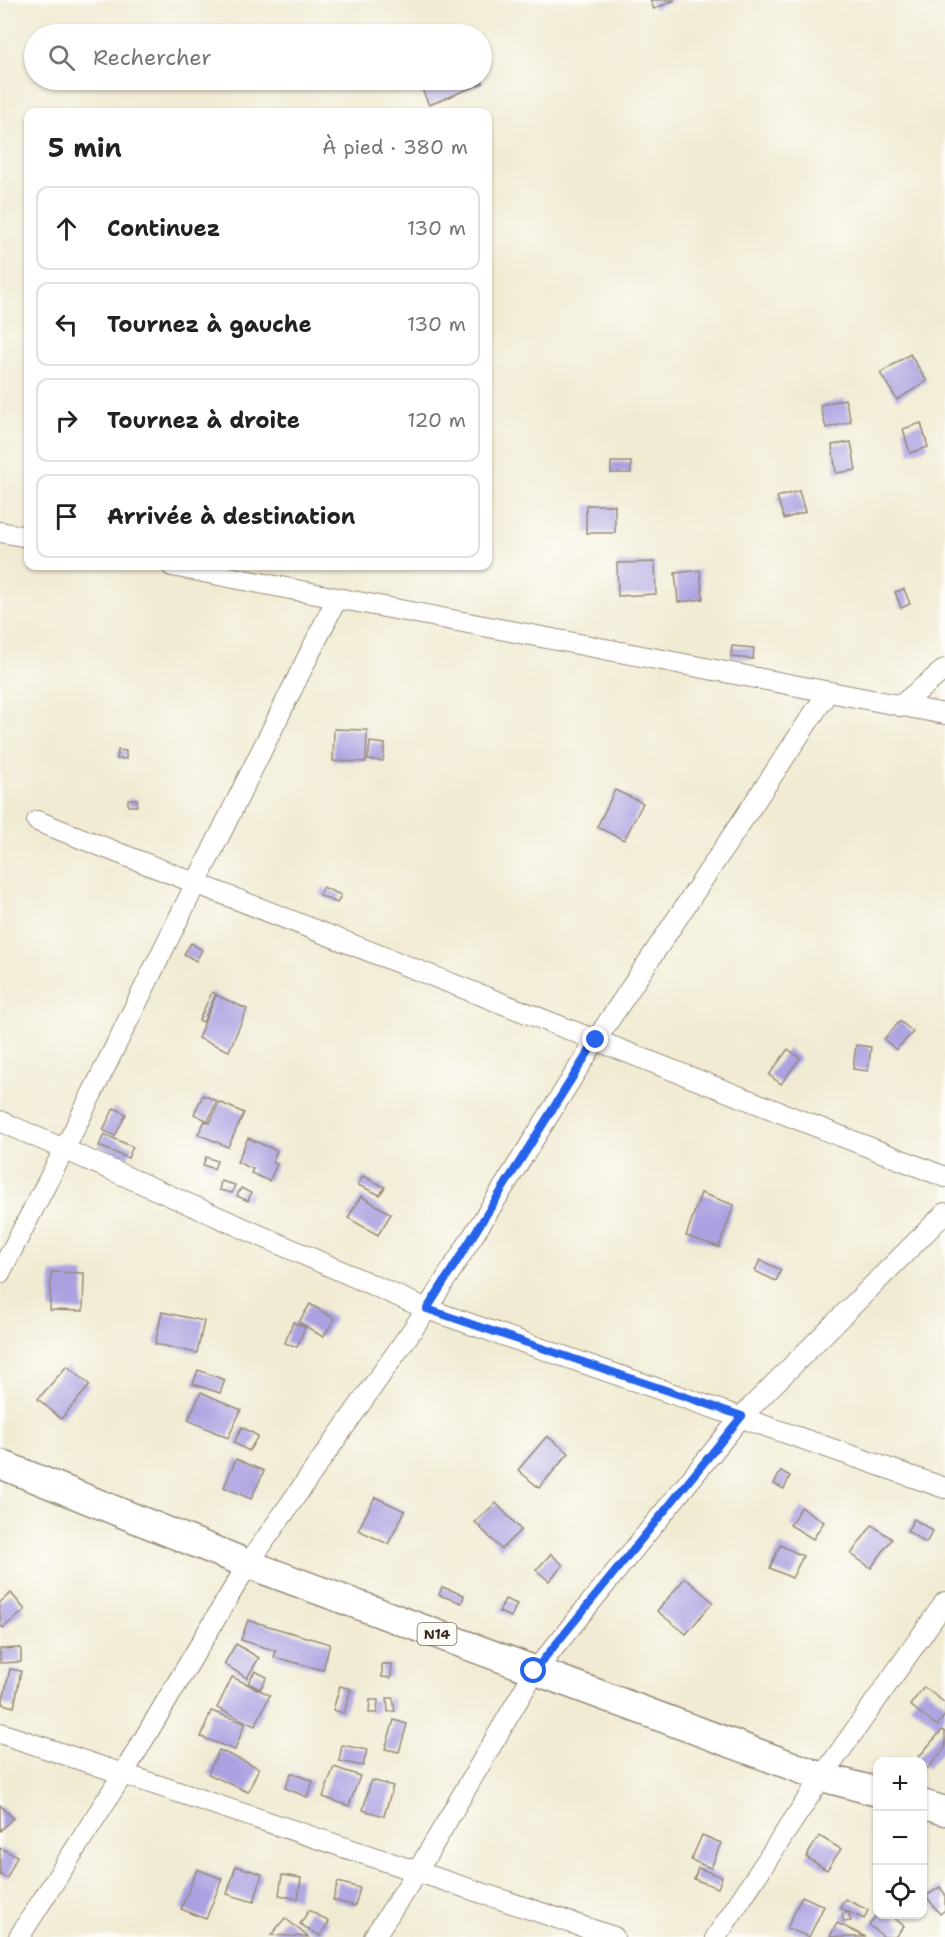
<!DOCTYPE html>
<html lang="fr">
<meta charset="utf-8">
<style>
body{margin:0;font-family:"Shantell Sans",sans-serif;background:#f6f6f6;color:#222}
.controls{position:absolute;right:18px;bottom:18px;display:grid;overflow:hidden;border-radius:12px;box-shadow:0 2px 4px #0004}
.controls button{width:54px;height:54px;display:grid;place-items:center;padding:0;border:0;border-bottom:2px solid #e0e0e0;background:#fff;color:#222;font:30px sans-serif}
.stop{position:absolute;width:18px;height:18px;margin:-14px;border:4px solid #2563eb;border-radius:50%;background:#fff}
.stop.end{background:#2563eb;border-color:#fff;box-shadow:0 2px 6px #0008}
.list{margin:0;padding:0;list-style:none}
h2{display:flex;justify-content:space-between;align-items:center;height:78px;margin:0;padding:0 24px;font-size:26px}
h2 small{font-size:20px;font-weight:400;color:#767676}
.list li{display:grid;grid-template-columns:39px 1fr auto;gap:18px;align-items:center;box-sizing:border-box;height:84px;margin:0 12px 12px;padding:0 12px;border:2px solid #e0e0e0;border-radius:12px}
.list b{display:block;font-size:22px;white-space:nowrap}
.list em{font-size:20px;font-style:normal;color:#767676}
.icon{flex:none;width:33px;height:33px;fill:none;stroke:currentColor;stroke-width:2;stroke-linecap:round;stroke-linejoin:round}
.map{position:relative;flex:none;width:945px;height:1937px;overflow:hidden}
.search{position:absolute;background:#fff;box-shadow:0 2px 4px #0004;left:24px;top:24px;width:468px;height:66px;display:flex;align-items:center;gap:15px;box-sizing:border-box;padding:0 21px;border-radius:33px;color:#767676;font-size:22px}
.panel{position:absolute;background:#fff;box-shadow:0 2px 4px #0004;left:24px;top:108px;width:468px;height:462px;border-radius:12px}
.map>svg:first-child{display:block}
.building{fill:#aba1e1}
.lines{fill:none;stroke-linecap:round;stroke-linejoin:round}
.minor-casing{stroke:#968a78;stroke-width:22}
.highway-casing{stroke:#968a78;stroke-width:31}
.minor{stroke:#fff;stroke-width:20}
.highway{stroke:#fff;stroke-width:28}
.route{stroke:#2563eb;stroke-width:8}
.labels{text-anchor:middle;stroke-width:4.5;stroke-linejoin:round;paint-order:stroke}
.shield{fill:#fdfcf7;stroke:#75695f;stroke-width:1.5}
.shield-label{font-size:14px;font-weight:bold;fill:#3b2a1e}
</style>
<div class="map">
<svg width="945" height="1937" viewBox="0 0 945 1937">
<rect width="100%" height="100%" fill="#fdfcf7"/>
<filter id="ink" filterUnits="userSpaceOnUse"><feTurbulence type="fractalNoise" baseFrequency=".0167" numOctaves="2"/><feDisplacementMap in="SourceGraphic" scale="12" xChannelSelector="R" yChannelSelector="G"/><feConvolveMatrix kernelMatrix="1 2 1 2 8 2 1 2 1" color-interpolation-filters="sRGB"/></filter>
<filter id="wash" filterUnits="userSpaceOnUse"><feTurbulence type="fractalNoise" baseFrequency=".008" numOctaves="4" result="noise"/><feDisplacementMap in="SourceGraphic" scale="24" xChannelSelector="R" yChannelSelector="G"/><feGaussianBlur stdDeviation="1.35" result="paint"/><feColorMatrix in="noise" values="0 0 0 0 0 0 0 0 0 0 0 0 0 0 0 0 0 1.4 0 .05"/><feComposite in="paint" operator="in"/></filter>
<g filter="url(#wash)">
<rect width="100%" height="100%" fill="#f1ebd3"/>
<g id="blocks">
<g class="building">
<polygon points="650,0 675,0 654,9"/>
<polygon points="418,80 482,80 483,83 429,105"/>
<polygon points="910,354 927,381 897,400 880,373"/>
<polygon points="845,399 851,422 826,428 820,405"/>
<polygon points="921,423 928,447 910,453 903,429"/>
<polygon points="851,442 856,470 836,473 832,445"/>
<rect x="611" y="462" width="20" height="11"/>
<polygon points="799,491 805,512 784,519 777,497"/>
<rect x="586" y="505" width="29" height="28"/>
<polygon points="655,562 656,594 618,596 617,563"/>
<polygon points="700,570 703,599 678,602 675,573"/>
<polygon points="904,589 910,604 901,608 895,592"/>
<polygon points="732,646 754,648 753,659 731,657"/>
<polygon points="334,729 367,730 366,762 333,761"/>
<polygon points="370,742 385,744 383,761 368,760"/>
<polygon points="118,750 126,751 126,759 117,759"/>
<polygon points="615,790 643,803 624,840 597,827"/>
<rect x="128" y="799" width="9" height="7"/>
<polygon points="323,887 341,895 337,903 319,895"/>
<polygon points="191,943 202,950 196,961 184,954"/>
<polygon points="212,992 216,994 203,1022 199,1020"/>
<polygon points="216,995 247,1009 229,1051 198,1038"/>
<polygon points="900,1021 913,1032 896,1050 884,1039"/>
<polygon points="856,1045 871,1047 868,1071 853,1069"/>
<polygon points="788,1049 800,1058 781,1084 769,1075"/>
<polygon points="203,1095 217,1101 208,1121 194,1114"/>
<polygon points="219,1102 244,1113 228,1147 198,1134 205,1121 210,1123"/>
<polygon points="114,1108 126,1114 115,1136 103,1130"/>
<polygon points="104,1134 133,1147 128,1158 99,1146"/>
<polygon points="248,1138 277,1151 272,1162 277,1164 269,1181 251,1173 253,1169 237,1162"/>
<polygon points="206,1157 217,1161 214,1169 203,1165"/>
<polygon points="363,1176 385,1187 380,1195 358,1185"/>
<polygon points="221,1181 235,1185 232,1193 219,1190"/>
<polygon points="241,1188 251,1193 248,1201 237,1196"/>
<polygon points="701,1193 734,1205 719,1247 686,1236"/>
<polygon points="361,1196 391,1214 378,1235 348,1218"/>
<polygon points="760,1260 781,1270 776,1281 755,1271"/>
<polygon points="51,1272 84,1273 83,1311 50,1310"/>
<polygon points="310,1304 335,1319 323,1337 299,1322"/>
<polygon points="162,1312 204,1321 197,1353 155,1344"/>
<polygon points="293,1322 305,1327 297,1347 285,1343"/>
<polygon points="67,1366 90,1385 61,1419 38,1399"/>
<polygon points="198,1370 225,1380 220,1393 193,1384"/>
<polygon points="201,1392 241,1410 228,1438 188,1420"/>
<polygon points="242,1427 258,1436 249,1451 234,1443"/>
<polygon points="547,1436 569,1453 539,1488 518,1470"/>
<polygon points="236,1459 264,1471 251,1499 224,1487"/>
<polygon points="781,1471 790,1476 784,1489 774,1484"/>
<polygon points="375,1497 405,1511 388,1544 358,1530"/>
<polygon points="496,1503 521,1530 501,1549 475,1522"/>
<polygon points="801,1507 824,1522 813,1539 790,1525"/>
<polygon points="914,1519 933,1531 926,1543 907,1531"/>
<polygon points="872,1525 892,1539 871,1568 851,1554"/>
<polygon points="780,1545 803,1556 792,1578 770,1568"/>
<polygon points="551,1554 563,1565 549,1581 536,1570"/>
<polygon points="685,1578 713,1602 686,1634 657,1611"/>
<polygon points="442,1587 464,1595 462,1603 439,1595"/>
<polygon points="11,1593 25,1610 3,1628 0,1624 0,1602"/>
<polygon points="505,1599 517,1604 511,1617 499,1612"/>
<polygon points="248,1620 330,1644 323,1670 274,1657 276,1651 241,1640"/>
<polygon points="236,1644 259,1658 247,1678 224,1664"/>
<polygon points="21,1648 21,1662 0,1663 0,1649"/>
<polygon points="382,1664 392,1664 391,1678 382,1677"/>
<polygon points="10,1669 21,1671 14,1707 2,1704"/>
<polygon points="255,1671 267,1677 260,1689 248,1683"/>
<polygon points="232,1677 270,1695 255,1726 217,1708"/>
<polygon points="340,1686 351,1689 344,1713 333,1710"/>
<polygon points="924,1687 945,1703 945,1715 937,1726 910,1705"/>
<polygon points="387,1698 393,1698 395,1711 388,1712"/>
<polygon points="370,1700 378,1700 377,1713 369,1713"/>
<polygon points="211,1711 245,1723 235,1750 201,1737"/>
<polygon points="394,1720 407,1724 399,1752 385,1749"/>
<polygon points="942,1730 945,1732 945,1748 927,1769 922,1762 916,1760"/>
<polygon points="342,1745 367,1750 363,1766 339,1761"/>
<polygon points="219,1750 259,1768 248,1792 208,1774"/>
<polygon points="334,1767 360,1776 349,1806 323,1797"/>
<polygon points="291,1773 313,1781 307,1797 285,1788"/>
<polygon points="371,1780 393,1786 384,1816 363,1810"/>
<polygon points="0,1805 13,1818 0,1831"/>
<polygon points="702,1835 721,1843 711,1868 691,1860"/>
<polygon points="819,1836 841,1849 827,1870 806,1857"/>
<polygon points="0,1848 17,1856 7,1878 0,1875"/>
<polygon points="236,1866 262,1874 254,1902 227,1894"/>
<polygon points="698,1868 722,1877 718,1888 694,1879"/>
<polygon points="197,1869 222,1879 206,1919 181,1909"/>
<polygon points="282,1875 301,1878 298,1899 279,1895"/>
<polygon points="338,1882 360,1888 355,1906 333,1900"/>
<polygon points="940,1887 945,1894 945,1910 940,1914 926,1896"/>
<polygon points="802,1896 824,1906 809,1937 787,1928"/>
<polygon points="845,1899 868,1910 864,1919 840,1908"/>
<polygon points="309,1910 329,1922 320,1936 300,1924"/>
<polygon points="848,1912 851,1921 844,1922 842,1914"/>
<polygon points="877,1914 889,1914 904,1926 895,1937 884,1937 869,1925"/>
<polygon points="285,1918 308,1937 271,1935"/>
<polygon points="837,1923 866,1937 830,1937"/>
</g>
</g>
</g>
<g filter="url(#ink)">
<use href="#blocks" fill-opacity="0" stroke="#968a78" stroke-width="1.5"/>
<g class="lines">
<defs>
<g id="minor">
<polyline points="0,532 28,537"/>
<polyline points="172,566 337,598"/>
<polyline points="900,706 945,669"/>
<polyline points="37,821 945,1177"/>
<polyline points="0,1121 427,1309 945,1488"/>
<polyline points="0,1273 64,1150 337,598 945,714"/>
<polyline points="0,1733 614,1937"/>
<polyline points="19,1937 123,1774 248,1564 427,1309 596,1040 828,692"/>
<polyline points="374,1937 417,1872 535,1671 742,1416 945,1213"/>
<polyline points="716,1937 822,1777 945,1602"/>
</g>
<g id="highway">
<polyline points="0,1464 248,1564 822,1777 878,1792"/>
<polyline points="922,1804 945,1811"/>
</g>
</defs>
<use href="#minor" class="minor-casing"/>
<use href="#highway" class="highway-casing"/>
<use href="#minor" class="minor"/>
<use href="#highway" class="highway"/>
</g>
</g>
<g class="lines" filter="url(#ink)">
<polyline class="route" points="534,1671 742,1416 427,1309 596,1040"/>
</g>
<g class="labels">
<rect class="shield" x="417.5" y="1623" width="39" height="22" rx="4.5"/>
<g class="shield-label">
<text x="437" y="1639">N14</text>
</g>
</g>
</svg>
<div class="controls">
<button>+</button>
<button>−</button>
<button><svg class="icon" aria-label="locate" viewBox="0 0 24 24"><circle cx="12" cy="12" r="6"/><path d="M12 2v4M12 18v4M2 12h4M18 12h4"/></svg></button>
</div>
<div class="stop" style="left:534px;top:1671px"></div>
<div class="stop end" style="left:596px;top:1040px"></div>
<div class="search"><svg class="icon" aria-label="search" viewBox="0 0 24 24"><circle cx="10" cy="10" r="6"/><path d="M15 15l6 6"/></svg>Rechercher</div>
<section class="panel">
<h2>5 min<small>À pied · 380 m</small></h2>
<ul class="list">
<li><svg class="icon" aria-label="ahead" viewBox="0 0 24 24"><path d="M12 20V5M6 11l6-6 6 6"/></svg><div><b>Continuez</b></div><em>130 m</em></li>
<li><svg class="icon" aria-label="left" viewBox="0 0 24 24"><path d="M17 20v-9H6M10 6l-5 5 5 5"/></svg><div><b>Tournez à gauche</b></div><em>130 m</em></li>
<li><svg class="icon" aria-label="right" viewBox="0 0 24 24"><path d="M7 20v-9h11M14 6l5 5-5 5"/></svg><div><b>Tournez à droite</b></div><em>120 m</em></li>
<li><svg class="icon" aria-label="arrive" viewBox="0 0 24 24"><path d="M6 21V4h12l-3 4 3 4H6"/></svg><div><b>Arrivée à destination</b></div></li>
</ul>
</section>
</div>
